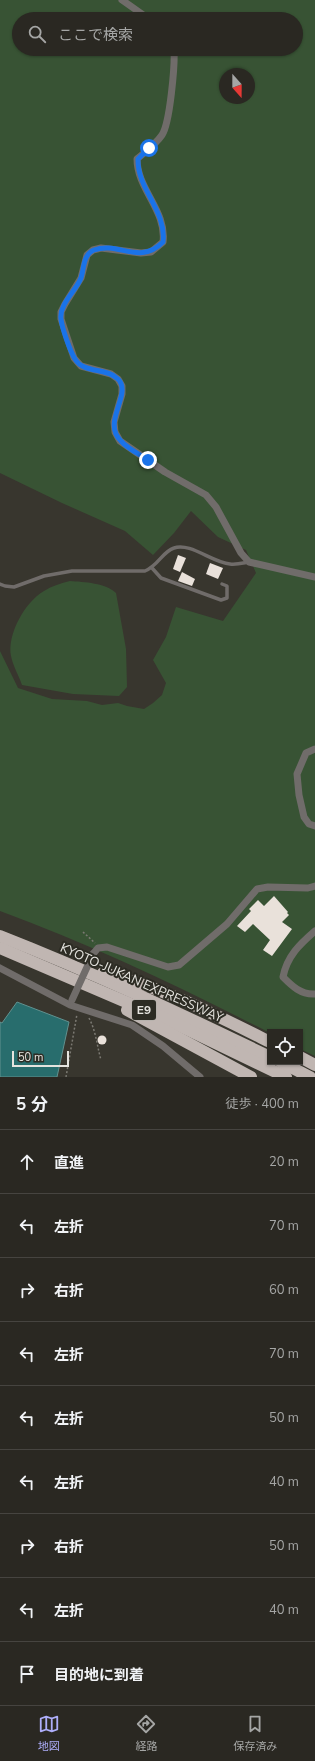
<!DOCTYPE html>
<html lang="ja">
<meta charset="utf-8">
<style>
body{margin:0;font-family:"Nunito Sans","Noto Sans JP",sans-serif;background:#36342f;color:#f1f3f6}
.controls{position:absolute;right:12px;bottom:12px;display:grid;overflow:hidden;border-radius:0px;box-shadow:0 1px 3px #0004}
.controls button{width:36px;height:36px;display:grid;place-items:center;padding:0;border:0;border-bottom:1px solid #464440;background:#2a2822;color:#f1f3f6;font:20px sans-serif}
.compass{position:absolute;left:219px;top:68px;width:36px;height:36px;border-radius:50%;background:#2a2822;box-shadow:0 1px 3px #0004;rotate:159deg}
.scale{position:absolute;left:12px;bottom:10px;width:57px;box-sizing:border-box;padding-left:4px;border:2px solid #e5e4df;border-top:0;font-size:11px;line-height:14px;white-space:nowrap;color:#e5e4df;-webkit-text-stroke:3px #2d2c24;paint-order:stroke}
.stop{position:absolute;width:12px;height:12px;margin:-9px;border:3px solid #1a73e8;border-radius:50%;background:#fff}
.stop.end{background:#1a73e8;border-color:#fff;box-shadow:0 1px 4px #0008}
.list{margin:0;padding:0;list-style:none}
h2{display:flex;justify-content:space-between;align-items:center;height:52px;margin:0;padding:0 16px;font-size:17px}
h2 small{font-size:13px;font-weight:400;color:#a5a6a5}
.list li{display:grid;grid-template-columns:26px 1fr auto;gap:12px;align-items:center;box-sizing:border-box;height:64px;padding:0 16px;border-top:1px solid #464440}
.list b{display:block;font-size:15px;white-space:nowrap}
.list em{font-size:13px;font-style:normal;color:#a5a6a5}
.icon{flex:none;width:22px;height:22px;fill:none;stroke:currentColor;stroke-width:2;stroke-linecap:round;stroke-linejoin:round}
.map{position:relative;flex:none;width:315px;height:1077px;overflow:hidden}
.search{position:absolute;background:#2a2822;box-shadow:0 1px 3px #0004;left:12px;right:12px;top:12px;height:44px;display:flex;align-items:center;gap:10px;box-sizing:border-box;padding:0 14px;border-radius:22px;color:#a5a6a5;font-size:15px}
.sheet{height:628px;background:#2a2822}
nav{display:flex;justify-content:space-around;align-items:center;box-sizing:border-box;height:56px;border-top:1px solid #464440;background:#2a2822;font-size:11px;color:#a5a6a5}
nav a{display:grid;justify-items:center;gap:2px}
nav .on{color:#aeaefa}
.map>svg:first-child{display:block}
.green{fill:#385334;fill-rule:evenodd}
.water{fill:#286d6d;stroke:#61918f}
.building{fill:#e9e1da}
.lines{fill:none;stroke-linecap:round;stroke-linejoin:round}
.path{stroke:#7b7972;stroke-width:1.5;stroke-dasharray:2 2;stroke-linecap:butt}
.lane{stroke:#706c6a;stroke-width:3.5}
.street{stroke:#706c6a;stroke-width:7}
.highway{stroke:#c0b6b2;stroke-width:12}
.street-bridge{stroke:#706c6a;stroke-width:7}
.route{stroke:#1a73e8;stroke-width:5}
.labels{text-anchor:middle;stroke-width:4;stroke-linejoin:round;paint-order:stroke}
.shield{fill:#2d2c24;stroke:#aeada7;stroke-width:1}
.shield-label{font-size:12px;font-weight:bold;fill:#e5e4df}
.street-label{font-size:13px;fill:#e5e4df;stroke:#2d2c24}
</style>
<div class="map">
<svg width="315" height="1077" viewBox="0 0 315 1077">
<rect width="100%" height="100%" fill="#38362e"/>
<g class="green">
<path d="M0,0H315V1056L300,1049V1032H270V1033C182,988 93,945 0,911V651L18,688L52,699L87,701L102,705L118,703L127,706L144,709L153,703L162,695L166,683L153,660L166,637L176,607L223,621L256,573L246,550L218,537L191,511L174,533L153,555L125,531L62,503L0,473ZM19,19H296V49H19ZM225,74H249V98H225Z"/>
<path d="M70,581C84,582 106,583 116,593L126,649L127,687L119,696L73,694L22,685C19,676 13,666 11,656C7,634 25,602 44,591C52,586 61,583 70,581Z"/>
</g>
<polygon class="water" points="17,1002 69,1022 57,1077 0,1077 0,1022 2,1023"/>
<g class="building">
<polygon points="178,555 186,558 180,572 173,569"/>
<polygon points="210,563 223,568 218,579 206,574"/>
<polygon points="182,572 195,579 192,586 178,581"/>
<polygon points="274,896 288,912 287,913 289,915 282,922 292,929 272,956 263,950 270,940 253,924 245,932 237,926 251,911 249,909 258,900 264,906"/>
<circle cx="102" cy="1040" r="4.5"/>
</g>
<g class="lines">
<g class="path">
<polyline points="83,932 95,943"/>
<path d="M89,1018C96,1031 97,1046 101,1060"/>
<polyline points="66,1077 77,1014"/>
</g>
<g class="lane">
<polyline points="152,568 161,578 221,600 227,598 227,586 222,584"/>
<path d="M0,584L5,586L14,587L44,576L72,571H145C159,565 162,552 174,548C190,542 213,563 230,564C236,565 243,563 249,562"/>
</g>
<g class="street">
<polyline points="122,0 149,19"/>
<path d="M174,49C175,65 170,123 162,135C156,144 145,152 137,159C137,189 167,211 163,242L151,252L141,253L101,248L93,250L87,255L81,278L65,304L61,312V319L74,358L81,366L111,374L118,379L122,386V394L114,422L115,432L120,441L165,472L206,495L216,507L241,553L249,562L315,577"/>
<polyline points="315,749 306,753 297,774 299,795 304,817 309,824 315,826"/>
<path d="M315,931C300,944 287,956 283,977C292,986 301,995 315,994"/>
<polyline points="93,954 98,948 107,947 168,967 179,965 227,924 257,889 268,887 308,888 315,886"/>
<polyline points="0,968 70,1005 132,1025 163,1046 200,1077"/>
</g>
<g class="highway">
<path d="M0,936C92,972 181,1014 270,1057"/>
<polyline points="0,948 168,1020 286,1077"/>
<path d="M103,973C160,986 218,1016 270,1042"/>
<polyline points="127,1010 251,1077"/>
<polyline points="300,1057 315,1065"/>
<polyline points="281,1062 310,1077"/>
</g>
<polyline class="street-bridge" points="72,1000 93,954"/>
</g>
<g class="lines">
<path class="route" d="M148,460C139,454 128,449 121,441C101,422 133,394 118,379C106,367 84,374 75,359C70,351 62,328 61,319C59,304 76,291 81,278C84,269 83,254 94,250C119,241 139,266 163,242C167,211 137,189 138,159L149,148"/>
</g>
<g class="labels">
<rect class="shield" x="132" y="1000" width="24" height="20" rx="3"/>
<g class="shield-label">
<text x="144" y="1014">E9</text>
</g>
<g class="street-label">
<text transform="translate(142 982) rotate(24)" y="5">KYOTO-JUKAN EXPRESSWAY</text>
</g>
</g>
</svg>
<div class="controls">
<button><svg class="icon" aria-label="locate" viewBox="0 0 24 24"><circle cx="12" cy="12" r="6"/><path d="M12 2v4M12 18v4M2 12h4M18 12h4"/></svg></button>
</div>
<svg class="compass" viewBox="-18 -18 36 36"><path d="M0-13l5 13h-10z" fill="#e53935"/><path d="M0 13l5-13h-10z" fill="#a5a6a5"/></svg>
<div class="scale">50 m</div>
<div class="stop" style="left:149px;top:148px"></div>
<div class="stop end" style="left:148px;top:460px"></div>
<div class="search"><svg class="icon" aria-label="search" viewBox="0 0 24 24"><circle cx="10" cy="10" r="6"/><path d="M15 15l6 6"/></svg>ここで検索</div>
</div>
<section class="sheet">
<h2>5 分<small>徒歩 · 400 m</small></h2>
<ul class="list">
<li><svg class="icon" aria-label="ahead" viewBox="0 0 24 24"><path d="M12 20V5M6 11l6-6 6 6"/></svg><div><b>直進</b></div><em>20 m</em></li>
<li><svg class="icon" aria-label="left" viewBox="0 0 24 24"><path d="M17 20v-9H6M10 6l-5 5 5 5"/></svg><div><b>左折</b></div><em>70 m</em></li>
<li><svg class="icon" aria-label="right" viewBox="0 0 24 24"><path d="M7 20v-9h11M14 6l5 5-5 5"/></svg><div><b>右折</b></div><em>60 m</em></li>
<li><svg class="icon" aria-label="left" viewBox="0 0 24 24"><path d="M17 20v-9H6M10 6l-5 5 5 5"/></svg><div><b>左折</b></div><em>70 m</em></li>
<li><svg class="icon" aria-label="left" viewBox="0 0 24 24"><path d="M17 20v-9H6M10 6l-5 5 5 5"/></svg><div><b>左折</b></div><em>50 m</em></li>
<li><svg class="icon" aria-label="left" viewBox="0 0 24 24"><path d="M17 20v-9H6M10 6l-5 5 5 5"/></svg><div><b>左折</b></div><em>40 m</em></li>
<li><svg class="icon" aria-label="right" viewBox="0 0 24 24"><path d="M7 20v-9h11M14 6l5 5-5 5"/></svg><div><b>右折</b></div><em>50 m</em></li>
<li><svg class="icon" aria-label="left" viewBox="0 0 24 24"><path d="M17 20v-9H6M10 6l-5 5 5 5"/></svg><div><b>左折</b></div><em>40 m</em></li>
<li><svg class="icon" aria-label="arrive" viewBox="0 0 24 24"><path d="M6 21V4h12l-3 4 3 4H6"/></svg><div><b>目的地に到着</b></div></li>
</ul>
</section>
<nav>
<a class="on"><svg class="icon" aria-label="map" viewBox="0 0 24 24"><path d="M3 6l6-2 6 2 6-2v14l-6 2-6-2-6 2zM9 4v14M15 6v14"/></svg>地図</a>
<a><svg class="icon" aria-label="directions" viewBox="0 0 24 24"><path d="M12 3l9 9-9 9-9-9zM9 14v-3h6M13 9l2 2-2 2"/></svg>経路</a>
<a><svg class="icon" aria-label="saved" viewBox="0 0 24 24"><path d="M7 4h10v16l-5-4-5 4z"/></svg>保存済み</a>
</nav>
